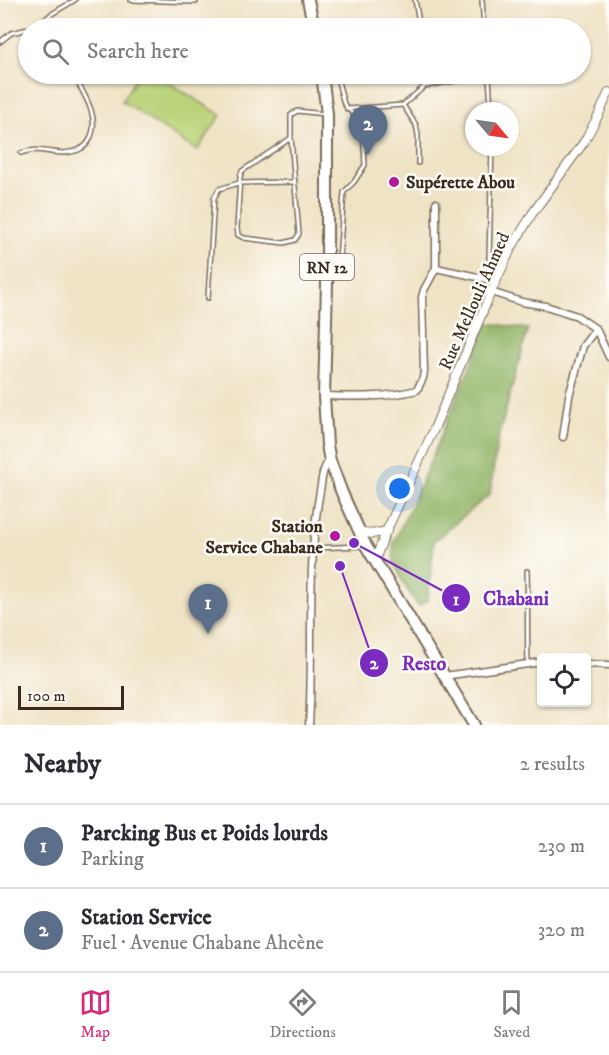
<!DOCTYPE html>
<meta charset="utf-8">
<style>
body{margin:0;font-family:"IM FELL DW Pica",serif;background:#f2f2f3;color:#2b2b33}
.controls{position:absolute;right:18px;bottom:18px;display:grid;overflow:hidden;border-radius:6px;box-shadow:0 2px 4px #0004}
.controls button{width:54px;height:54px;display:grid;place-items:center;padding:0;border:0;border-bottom:2px solid #e1e1e2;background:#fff;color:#2b2b33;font:30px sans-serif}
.compass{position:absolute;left:465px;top:102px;width:54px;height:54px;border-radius:50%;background:#fff;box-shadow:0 2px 4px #0004;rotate:119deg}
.scale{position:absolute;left:18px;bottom:15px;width:106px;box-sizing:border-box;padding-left:6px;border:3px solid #3b2a1e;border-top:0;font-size:16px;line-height:21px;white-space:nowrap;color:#3b2a1e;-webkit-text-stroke:4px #fdfcf7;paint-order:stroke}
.you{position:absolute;left:400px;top:489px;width:21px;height:21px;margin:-15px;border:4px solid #fff;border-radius:50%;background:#1a73e8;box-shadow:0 0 0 9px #1a73e833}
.badge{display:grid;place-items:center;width:39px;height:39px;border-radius:50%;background:#db2777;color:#fff;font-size:20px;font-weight:700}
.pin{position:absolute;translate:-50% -50px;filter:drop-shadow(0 2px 3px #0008)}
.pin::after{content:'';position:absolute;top:32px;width:21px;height:18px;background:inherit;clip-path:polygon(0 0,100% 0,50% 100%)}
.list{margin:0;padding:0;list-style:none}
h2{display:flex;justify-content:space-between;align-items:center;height:78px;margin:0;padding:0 24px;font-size:26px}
h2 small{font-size:20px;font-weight:400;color:#7c7c81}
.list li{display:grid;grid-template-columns:39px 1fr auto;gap:18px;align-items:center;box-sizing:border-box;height:84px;padding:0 24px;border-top:2px solid #e1e1e2}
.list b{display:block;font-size:22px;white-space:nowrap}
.list p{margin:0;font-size:20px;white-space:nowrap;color:#7c7c81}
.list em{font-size:20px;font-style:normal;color:#7c7c81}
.icon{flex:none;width:33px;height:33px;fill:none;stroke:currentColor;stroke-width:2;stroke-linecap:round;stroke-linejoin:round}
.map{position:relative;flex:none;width:609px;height:725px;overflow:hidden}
.search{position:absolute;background:#fff;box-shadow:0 2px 4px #0004;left:18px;right:18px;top:18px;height:66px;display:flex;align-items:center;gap:15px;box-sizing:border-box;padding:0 21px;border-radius:33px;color:#7c7c81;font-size:22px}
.sheet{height:246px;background:#fff}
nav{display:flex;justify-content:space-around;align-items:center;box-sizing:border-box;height:84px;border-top:2px solid #e1e1e2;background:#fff;font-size:16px;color:#7c7c81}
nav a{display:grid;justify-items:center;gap:3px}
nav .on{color:#db2777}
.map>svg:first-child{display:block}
.green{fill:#bad378;stroke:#7a7e4b;stroke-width:1.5}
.forest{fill:#93b568;stroke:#677043;stroke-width:1.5}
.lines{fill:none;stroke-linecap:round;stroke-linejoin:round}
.service-casing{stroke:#7a6b58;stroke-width:6}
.minor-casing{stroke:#7a6b58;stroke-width:9}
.tertiary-casing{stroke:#7a6b58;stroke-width:10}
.primary-casing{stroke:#7a6b58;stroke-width:14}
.service{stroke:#fff;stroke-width:3}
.minor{stroke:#fff;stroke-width:6}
.tertiary{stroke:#fff;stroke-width:8}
.primary{stroke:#fff;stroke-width:10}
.poi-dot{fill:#b5179e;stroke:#fdfcf7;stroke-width:2}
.labels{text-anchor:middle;stroke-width:5;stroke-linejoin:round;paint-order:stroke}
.shield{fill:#fdfcf7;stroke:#75695f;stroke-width:1.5}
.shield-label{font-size:16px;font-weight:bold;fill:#3b2a1e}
.poi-label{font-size:18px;font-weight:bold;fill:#3b2a1e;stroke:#fdfcf7;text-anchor:start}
.street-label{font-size:18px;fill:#3b2a1e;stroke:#fdfcf7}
.leader{fill:none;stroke:#7b2cbf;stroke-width:2}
.callout-dot{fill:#7b2cbf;stroke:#fdfcf7;stroke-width:2}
.mark-label{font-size:18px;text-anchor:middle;font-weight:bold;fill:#fff}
.callout-label{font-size:20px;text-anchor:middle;font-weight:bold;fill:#7b2cbf;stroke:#fdfcf7;stroke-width:5;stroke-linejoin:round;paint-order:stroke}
</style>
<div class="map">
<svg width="609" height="725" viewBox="0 0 609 725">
<rect width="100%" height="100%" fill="#fdfcf7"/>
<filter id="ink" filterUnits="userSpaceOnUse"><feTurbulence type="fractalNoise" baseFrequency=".0167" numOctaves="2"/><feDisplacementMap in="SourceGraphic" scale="12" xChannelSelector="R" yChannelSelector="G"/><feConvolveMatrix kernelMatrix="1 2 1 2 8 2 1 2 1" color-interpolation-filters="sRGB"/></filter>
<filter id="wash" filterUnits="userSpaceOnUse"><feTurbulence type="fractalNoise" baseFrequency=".008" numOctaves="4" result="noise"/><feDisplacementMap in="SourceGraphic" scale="24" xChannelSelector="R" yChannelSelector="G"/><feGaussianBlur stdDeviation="1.35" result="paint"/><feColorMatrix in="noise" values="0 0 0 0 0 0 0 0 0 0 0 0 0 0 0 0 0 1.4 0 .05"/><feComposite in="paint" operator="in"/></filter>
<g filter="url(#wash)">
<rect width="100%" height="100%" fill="#efe3c5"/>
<polygon class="green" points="138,74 155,74 221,115 197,151 122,101"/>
<polygon class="forest" points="488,323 528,329 497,442 490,494 434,541 428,600 418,606 404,584 394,563 393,544 417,493"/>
</g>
<g filter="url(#ink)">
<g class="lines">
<defs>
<g id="service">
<polyline points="131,0 196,2"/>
<polyline points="415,0 420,28"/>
<polyline points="482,0 484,28"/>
<polyline points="40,28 37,27 50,15 75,0"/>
<polyline points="0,42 11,33 28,29"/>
<polyline points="489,75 491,111"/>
<polyline points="426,86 489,75"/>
<polyline points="403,105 416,125 418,135 418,163"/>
<polyline points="347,109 403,105 425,86 426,74"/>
<polygon points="291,138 299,234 295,240 284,243 244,238 238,235 237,228 240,177 242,171"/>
<polyline points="291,138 291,115 297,111 325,114"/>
<polyline points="492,147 489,257 491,264 498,271"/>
<path d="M21,153C38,147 47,153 63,153C74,152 85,150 90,139C101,117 83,93 73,74"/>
<polyline points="330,277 339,260 344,192 354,182 365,165 363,129 359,121 344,104 336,74"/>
<polyline points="208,298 214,198 219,189 239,183 295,182"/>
<polyline points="314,548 362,546"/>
<path d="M527,571C528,602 527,632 528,662"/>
</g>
<g id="minor">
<polyline points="436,268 436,203"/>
<polyline points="491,292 522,302 546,306 577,316 596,329 583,346 569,396 563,437"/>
<polyline points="596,329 609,357"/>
<path d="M324,396C356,397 386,398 417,390L423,378L424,371L422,297L424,290L436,268L496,281"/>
<polyline points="586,664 609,665"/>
<polyline points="444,676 542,662"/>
<path d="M309,725C314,647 306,568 320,491C322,481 322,467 330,461"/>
</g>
<g id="tertiary">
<polyline points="359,531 372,534 387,531"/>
<polyline points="375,560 385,534 434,429 491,292 511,249 532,214 584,142 599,114 609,92"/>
</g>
<g id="primary">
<polyline points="308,0 314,28"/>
<polyline points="322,74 327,114 327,284 324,396 327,445 330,461 342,493 366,546 474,725"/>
</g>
</defs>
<use href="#service" class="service-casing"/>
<use href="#minor" class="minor-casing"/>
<use href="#tertiary" class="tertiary-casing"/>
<use href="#primary" class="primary-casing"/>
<use href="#service" class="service"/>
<use href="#minor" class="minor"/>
<use href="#tertiary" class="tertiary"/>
<use href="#primary" class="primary"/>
</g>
</g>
<g class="poi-dot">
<circle cx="394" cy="182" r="6"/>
<circle cx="335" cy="536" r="6"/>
</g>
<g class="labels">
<rect class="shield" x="300" y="254" width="54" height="26" rx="4.5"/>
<g class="shield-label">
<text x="327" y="273">RN 12</text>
</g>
<g class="poi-label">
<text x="406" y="188">Supérette Abou</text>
<text x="323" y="532" text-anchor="end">Station<tspan x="323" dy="21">Service Chabane</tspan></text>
</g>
<g class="street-label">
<text transform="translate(474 301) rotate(-66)" y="6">Rue Mellouli Ahmed</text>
</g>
</g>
<path class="leader" d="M354 543L456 598M340 566L374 663"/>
<g class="callout-dot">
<circle cx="354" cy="543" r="6"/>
<circle cx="340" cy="566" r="6"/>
<circle cx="456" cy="598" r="15"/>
<circle cx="374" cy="663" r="15"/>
</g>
<g class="mark-label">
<text x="456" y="605">1</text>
<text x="374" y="669">2</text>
</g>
<g class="callout-label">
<text x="516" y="605">Chabani</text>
<text x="424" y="670">Resto</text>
</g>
</svg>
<div class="controls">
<button><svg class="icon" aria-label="locate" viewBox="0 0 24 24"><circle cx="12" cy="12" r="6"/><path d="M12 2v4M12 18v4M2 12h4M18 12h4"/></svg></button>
</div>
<svg class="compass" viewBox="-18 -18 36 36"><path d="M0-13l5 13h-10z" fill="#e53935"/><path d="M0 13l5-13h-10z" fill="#7c7c81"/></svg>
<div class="scale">100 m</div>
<div class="you"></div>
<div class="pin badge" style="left:208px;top:634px;background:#5c6f8a">1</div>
<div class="pin badge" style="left:368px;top:155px;background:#5c6f8a">2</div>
<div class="search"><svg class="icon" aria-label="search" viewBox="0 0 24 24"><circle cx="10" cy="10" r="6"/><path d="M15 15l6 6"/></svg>Search here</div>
</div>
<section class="sheet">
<h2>Nearby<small>2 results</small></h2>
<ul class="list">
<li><span class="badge" style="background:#5c6f8a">1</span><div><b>Parcking Bus et Poids lourds</b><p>Parking</p></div><em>230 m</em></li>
<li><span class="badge" style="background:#5c6f8a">2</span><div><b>Station Service</b><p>Fuel · Avenue Chabane Ahcène</p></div><em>320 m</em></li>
</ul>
</section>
<nav>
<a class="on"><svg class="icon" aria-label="map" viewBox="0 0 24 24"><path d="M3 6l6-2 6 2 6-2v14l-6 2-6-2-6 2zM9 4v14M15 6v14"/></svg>Map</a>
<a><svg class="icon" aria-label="directions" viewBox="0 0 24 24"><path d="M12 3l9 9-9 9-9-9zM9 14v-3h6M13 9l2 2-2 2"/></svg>Directions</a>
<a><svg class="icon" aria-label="saved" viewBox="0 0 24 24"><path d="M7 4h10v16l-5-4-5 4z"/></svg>Saved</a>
</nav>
